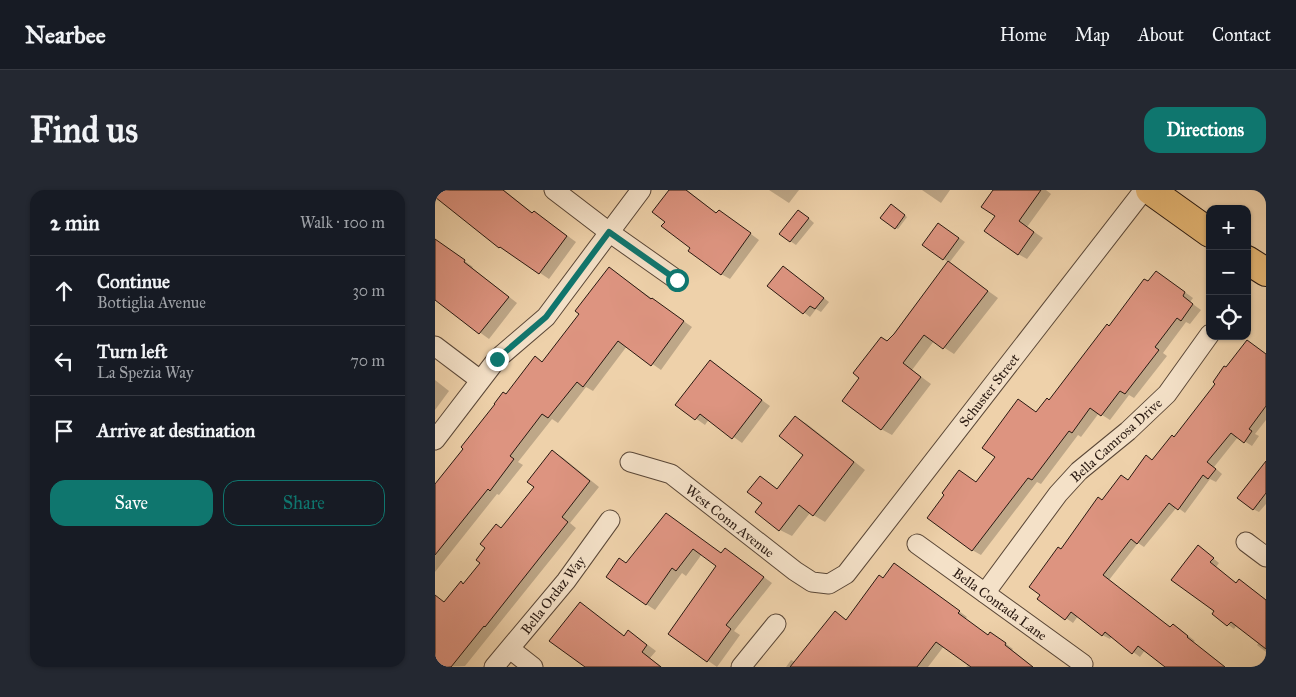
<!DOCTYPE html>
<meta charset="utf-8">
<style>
body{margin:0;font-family:"IM FELL Great Primer",serif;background:#242831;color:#f1f3f6}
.controls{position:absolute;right:15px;top:15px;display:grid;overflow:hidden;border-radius:10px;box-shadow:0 1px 4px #0004}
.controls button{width:45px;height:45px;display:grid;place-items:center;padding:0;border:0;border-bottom:1px solid #363941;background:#171b24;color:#f1f3f6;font:25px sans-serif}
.stop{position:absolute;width:15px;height:15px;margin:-11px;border:4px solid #0f766e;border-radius:50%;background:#fff}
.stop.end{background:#0f766e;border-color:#fff;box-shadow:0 1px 5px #0008}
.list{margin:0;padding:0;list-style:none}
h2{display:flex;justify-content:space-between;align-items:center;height:65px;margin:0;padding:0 20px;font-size:21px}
h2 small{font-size:16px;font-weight:400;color:#9ea1a6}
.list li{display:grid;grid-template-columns:32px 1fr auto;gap:15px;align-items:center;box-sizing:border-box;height:70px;padding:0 20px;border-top:1px solid #363941}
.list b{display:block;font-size:19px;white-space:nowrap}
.list p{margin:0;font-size:16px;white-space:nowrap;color:#9ea1a6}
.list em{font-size:16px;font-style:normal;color:#9ea1a6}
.actions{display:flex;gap:10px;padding:15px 20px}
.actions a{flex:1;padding:11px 0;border:1px solid #0f766e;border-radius:15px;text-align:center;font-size:18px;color:#0f766e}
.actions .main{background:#0f766e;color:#fff}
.icon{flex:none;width:28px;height:28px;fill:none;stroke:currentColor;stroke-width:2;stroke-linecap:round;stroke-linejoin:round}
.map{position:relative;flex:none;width:831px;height:477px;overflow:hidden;border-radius:15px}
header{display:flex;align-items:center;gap:30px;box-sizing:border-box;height:70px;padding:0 25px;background:#171b24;border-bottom:1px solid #363941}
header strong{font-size:24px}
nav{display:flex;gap:28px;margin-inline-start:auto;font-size:18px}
.intro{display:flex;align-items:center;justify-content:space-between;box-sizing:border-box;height:120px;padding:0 30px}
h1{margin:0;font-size:35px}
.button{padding:12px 22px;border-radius:15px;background:#0f766e;color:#fff;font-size:18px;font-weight:700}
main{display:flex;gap:30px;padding:0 30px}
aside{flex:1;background:#171b24;border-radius:15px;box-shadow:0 1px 4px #0004}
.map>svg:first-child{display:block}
.shadow{fill:#0003}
.building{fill:#dd9480;stroke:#291911}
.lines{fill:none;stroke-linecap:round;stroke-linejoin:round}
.street-casing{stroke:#5a4737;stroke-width:21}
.primary-casing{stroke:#291911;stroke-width:30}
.street{stroke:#f4e1c8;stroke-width:19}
.primary{stroke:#e7b875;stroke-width:28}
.route{stroke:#0f766e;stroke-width:6}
.labels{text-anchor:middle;stroke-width:4;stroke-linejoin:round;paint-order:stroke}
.street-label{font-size:14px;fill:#291911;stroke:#f4e1c8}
</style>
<header>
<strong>Nearbee</strong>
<nav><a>Home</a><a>Map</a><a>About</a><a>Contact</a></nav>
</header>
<div class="intro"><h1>Find us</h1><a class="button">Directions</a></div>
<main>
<aside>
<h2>2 min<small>Walk · 100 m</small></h2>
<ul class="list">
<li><svg class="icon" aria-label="ahead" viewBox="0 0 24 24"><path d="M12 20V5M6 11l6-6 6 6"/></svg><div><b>Continue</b><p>Bottiglia Avenue</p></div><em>30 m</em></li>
<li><svg class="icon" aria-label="left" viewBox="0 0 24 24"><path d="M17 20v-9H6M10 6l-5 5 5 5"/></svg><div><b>Turn left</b><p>La Spezia Way</p></div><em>70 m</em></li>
<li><svg class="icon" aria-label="arrive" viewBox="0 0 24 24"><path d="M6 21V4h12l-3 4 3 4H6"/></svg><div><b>Arrive at destination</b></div></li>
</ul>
<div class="actions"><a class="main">Save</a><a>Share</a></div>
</aside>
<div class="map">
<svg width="831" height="477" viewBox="0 0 831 477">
<rect width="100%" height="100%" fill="#eed1aa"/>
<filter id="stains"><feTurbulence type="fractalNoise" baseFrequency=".004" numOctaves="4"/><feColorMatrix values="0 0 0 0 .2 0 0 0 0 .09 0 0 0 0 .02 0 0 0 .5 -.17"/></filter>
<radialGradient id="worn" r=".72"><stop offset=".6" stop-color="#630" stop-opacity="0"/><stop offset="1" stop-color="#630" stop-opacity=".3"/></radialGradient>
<g class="shadow">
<polygon points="0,0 69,0 99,24 108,28 141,52 114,89 74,62 0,5"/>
<polygon points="235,0 252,0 282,24 293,27 324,50 295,89 286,84 257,58 232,32"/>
<polygon points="334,0 364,0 354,13"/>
<polygon points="487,0 515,0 506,13"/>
<polygon points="563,0 611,0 616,4 592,37 608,48 592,69 583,64 561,26"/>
<polygon points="459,18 472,27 463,39 461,38"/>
<polygon points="370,25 379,33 361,55 355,51"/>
<polygon points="510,38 530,52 514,73 563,108 519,164 499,151 477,180 496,194 457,245 446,239 426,187 513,72 489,55"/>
<polygon points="0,50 38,77 37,78 82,113 54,149 0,110"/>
<polygon points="174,78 257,137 226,180 192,156 158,201 151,197 123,233 117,229 83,272 88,275 64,305 62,304 0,382 0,296 101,168 108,172 146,124"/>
<polygon points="354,81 394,112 386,122 381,119 375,127 334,96"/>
<polygon points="722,82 758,108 755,112 766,120 755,134 751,132 728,163 732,166 699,208 694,205 675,230 664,223 646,247 643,245 606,294 602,292 546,365 537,360 542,293 602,223 615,211"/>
<polygon points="819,155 831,164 831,230 820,244 824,246 817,256 803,247 779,277 787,284 781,292 775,289 750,323 742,317 709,357 703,353 674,390 736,438 738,435 745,439 760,451 758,452 790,477 732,477 710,460 705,467 677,446 675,449 667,445 643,426 638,433 604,409 626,360 667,311 718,271 740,248 792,179"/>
<polygon points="275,172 335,216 307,253 274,229 270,235 242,215"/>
<polygon points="0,190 14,201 0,220"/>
<polygon points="360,227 372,234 430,280 390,332 375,323 357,346 345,340 322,321 328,313 325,287 343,299 370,265"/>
<polygon points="117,262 127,267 164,297 135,333 141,338 30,476 0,477 0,417 10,413 26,393 29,395 47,373 67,339 101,297"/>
<polygon points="831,280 831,314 824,322 818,319"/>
<polygon points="232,325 287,364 290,359 299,365 337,393 299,441 305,445 282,477 235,444 283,376 267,364 251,386 247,383 220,420 211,414 185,369 192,374"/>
<polygon points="769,361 784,373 781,377 802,394 810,394 831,410 831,462 822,455 824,452 802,435 799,439 779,424 781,421"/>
<polygon points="467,379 532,427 530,429 554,446 563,448 578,459 577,460 598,477 531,477 534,474 509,456 493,477 351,477 356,470 360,472 400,422 412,430 449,389"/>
<polygon points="145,413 190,446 202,447 221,461 215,468 227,477 150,477"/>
</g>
<g class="building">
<polygon points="0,0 68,0 97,23 99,21 132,46 104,84 65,57 64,58 0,7"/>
<polygon points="234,0 251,0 281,23 284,20 316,43 286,85 253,61 255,58 226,36 230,32 217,22"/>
<polygon points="558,0 606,0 584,31 599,42 583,65 549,41 560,26 546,17"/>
<polygon points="456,14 470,25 460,39 445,28"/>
<polygon points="363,20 374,28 355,52 344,44"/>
<polygon points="503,33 524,48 508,70 487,55"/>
<polygon points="0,49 30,70 29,72 74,107 44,144 0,110"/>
<polygon points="513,71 553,101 508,159 489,145 468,173 486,187 446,240 407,211 424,188 418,183 446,147 452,151 459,144"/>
<polygon points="348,76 389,108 380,119 375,116 368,124 332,96"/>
<polygon points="174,77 216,109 217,108 249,131 216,176 183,151 148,197 142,192 113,228 107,224 75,266 79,269 55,301 53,299 0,365 0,294 28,259 26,257 60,214 59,214 68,202 71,204 100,166 107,172 144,124 140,121"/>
<polygon points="721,81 750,102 748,106 758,114 746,131 742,128 720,157 724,160 690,204 685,201 666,226 655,218 637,243 634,241 597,290 593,288 537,361 492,328 509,305 507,303 524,280 541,292 560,267 547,258 583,209 601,222 612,208 614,210 672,134 674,136 709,89 713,91"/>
<polygon points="812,150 831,164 831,216 814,239 817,241 809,253 796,243 772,272 781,279 773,289 768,285 743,320 734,313 702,354 696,349 668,385 735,437 738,434 753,446 752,447 790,477 730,477 703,456 697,464 670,442 667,446 636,422 630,430 602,409 605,405 594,397 623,357 626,359 663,307 667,310 686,285 693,290 711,265 717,270 737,245 739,247 780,194 778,192 789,176 791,177"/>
<polygon points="275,170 327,210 297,249 265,224 260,230 240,215"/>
<polygon points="360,226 419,272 378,326 364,315 344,341 320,322 327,313 312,302 325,286 342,299 368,265 344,246"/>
<polygon points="117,260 155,291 127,327 133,332 50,437 49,436 16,477 0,477 0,405 9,412 26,391 28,394 45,373 41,370 50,358 45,354 61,334 66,338 99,297 92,292"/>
<polygon points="831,271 831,303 818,320 802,308"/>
<polygon points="231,323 286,363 290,358 329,387 291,435 296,439 272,472 233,444 281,376 258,359 241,381 237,378 211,415 171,387 184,368 191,373"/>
<polygon points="763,355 779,368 775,372 801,393 804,389 831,410 831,459 796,432 792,436 777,424 779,421 736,390"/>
<polygon points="459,373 525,421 523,423 553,445 555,442 571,453 570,455 598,477 536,477 501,452 482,477 355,477 400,421 411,430 444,385 448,388"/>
<polygon points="145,412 189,446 193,440 212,455 207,462 226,477 150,477 114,451"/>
</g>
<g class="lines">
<defs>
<g id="street">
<polyline points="119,0 174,42 242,90"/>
<polyline points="0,156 45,190"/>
<polyline points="0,250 62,169 111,127 206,0"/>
<polyline points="195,272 236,284 360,381 377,392 394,394 411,384 709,0"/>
<polyline points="811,352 831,367"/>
<polyline points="482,354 648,474"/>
<polyline points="550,403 623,304 644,281 693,241 732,204 775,144"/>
<polyline points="75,459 98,477"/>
<polyline points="59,477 131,391 175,330"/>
<polyline points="306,477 341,434"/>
</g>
<g id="primary">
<polyline points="715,0 775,43"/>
<polyline points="812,70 831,82"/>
</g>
</defs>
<use href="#street" class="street-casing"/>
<use href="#primary" class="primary-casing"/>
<use href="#street" class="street"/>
<use href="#primary" class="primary"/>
</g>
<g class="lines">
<polyline class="route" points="62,169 111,127 174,42 242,90"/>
</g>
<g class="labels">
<g class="street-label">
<text transform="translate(554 200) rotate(-52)" y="5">Schuster Street</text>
<text transform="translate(681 250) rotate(-42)" y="5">Bella Camrosa Drive</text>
<text transform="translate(295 331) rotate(38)" y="5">West Conn Avenue</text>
<text transform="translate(118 405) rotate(-52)" y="5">Bella Ordaz Way</text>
<text transform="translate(565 414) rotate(36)" y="5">Bella Contada Lane</text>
</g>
</g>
<rect width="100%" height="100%" filter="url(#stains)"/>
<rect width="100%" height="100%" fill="url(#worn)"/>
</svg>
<div class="controls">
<button>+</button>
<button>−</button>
<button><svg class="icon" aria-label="locate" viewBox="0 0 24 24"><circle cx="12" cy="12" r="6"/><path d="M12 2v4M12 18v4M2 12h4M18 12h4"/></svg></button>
</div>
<div class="stop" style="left:242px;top:90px"></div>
<div class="stop end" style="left:62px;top:169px"></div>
</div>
</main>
